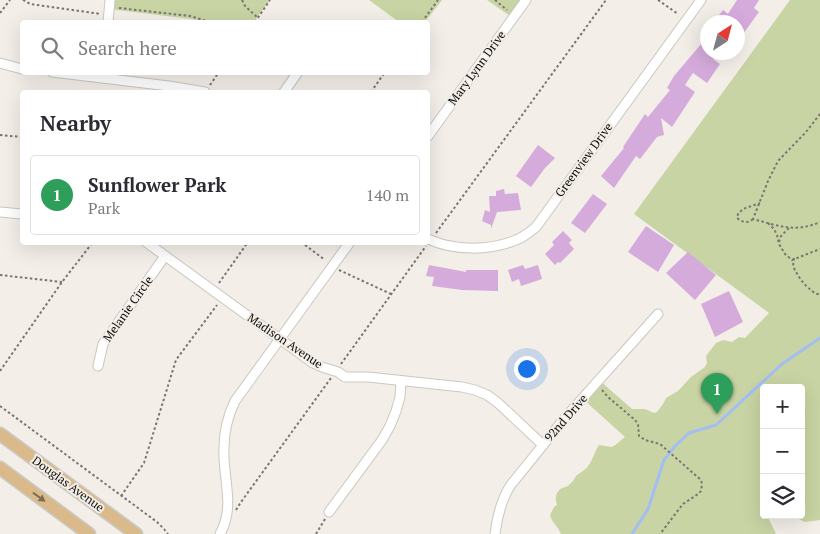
<!DOCTYPE html>
<meta charset="utf-8">
<style>
body{margin:0;font-family:"PT Serif",serif;background:#f7f7f7;color:#2b2b33}
.controls{position:absolute;right:15px;bottom:15px;display:grid;overflow:hidden;border-radius:5px;box-shadow:0 5px 20px #0002}
.controls button{width:45px;height:45px;display:grid;place-items:center;padding:0;border:0;border-bottom:1px solid #e1e1e2;background:#fff;color:#2b2b33;font:25px sans-serif}
.compass{position:absolute;left:700px;top:15px;width:45px;height:45px;border-radius:50%;background:#fff;box-shadow:0 5px 20px #0002;rotate:36deg}
.you{position:absolute;left:526px;top:368px;width:18px;height:18px;margin:-12px;border:4px solid #fff;border-radius:50%;background:#1a73e8;box-shadow:0 0 0 8px #1a73e833}
.badge{display:grid;place-items:center;width:32px;height:32px;border-radius:50%;background:#296b5b;color:#fff;font-size:16px;font-weight:700}
.pin{position:absolute;translate:-50% -41px;filter:drop-shadow(0 1px 2px #0008)}
.pin::after{content:'';position:absolute;top:26px;width:18px;height:15px;background:inherit;clip-path:polygon(0 0,100% 0,50% 100%)}
.list{margin:0;padding:0;list-style:none}
h2{display:flex;justify-content:space-between;align-items:center;height:65px;margin:0;padding:0 20px;font-size:21px}
h2 small{font-size:16px;font-weight:400;color:#7c7c81}
.list li{display:grid;grid-template-columns:32px 1fr auto;gap:15px;align-items:center;box-sizing:border-box;height:80px;margin:0 10px 10px;padding:0 10px;border:1px solid #e1e1e2;border-radius:5px}
.list b{display:block;font-size:19px;white-space:nowrap}
.list p{margin:0;font-size:16px;white-space:nowrap;color:#7c7c81}
.list em{font-size:16px;font-style:normal;color:#7c7c81}
.icon{flex:none;width:28px;height:28px;fill:none;stroke:currentColor;stroke-width:2;stroke-linecap:round;stroke-linejoin:round}
.map{position:relative;flex:none;width:820px;height:534px;overflow:hidden}
.search{position:absolute;background:#fff;box-shadow:0 5px 20px #0002;left:20px;top:20px;width:410px;height:55px;display:flex;align-items:center;gap:12px;box-sizing:border-box;padding:0 18px;border-radius:5px;color:#7c7c81;font-size:19px}
.panel{position:absolute;background:#fff;box-shadow:0 5px 20px #0002;left:20px;top:90px;width:410px;height:155px;border-radius:5px}
.map>svg:first-child{display:block}
.green{fill:#c8d4a3}
.lines{fill:none;stroke-linecap:round;stroke-linejoin:round}
.stream{stroke:#a2bef3;stroke-width:3}
.building{fill:#d5abdb}
.street-casing{stroke:#cbc7c1;stroke-width:11}
.primary-casing{stroke:#cacac9;stroke-width:15}
.path{stroke:#797672;stroke-width:2;stroke-dasharray:2.5 2.5;stroke-linecap:butt}
.street{stroke:#fff;stroke-width:9}
.primary{stroke:#daba8b;stroke-width:12}
.oneway{fill:#7e6c51}
.labels{text-anchor:middle;stroke-width:4;stroke-linejoin:round;paint-order:stroke}
.street-label{font-size:12px;fill:#0e0d0b;stroke:#f3eee8}
</style>
<div class="map">
<svg width="820" height="534" viewBox="0 0 820 534">
<rect width="100%" height="100%" fill="#f3eee8"/>
<g class="green">
<polygon points="110,0 270,0 253,22 205,22 191,19 109,9"/>
<polygon points="369,0 442,0 425,22 399,22"/>
<polygon points="487,0 526,0 513,18"/>
<path d="M790,0H820V520L805,522L790,515H801V388H764V515H767L776,534H561C558,526 552,523 550,515L554,507L557,505C555,499 555,492 562,488C564,487 567,487 569,485C572,483 574,479 576,476C580,472 585,471 588,466C593,460 594,452 599,445L611,447L614,446L625,437L583,399L599,380L632,409H645L654,413L657,412L663,404L666,398L678,391L691,377L705,367L707,363L706,356L716,343L723,340L732,342L739,337L745,338L769,313L634,214Z"/>
</g>
<g class="lines">
<polyline class="stream" points="632,534 648,509 664,460 675,446 689,433 716,425 782,364 820,338"/>
</g>
<g class="building">
<polygon points="737,0 759,0 754,8 759,12 738,41 738,22 720,22 716,19 723,10 728,14"/>
<polygon points="702,43 708,47 708,52 717,52 713,59 720,64 707,83 693,73 685,85 695,92 672,127 661,118 664,135 657,137 640,159 636,156 614,188 601,176 624,148 623,147 645,114 648,117 670,90 667,88 674,76"/>
<polygon points="538,145 555,158 545,168 531,187 516,176"/>
<polygon points="504,189 505,194 518,193 521,210 497,212 491,229 491,225 482,221 485,210 490,212 489,196 496,196 496,191"/>
<polygon points="593,194 607,204 585,233 571,223"/>
<polygon points="646,226 674,245 658,272 628,252"/>
<polygon points="563,231 572,240 569,243 574,249 560,263 558,262 555,265 545,254 554,245 552,242"/>
<polygon points="688,252 716,275 695,300 666,273"/>
<polygon points="429,265 466,272 466,270 498,270 498,291 462,290 432,286 434,277 426,276"/>
<polygon points="523,265 525,269 538,265 542,279 521,286 519,279 512,282 508,270"/>
<polygon points="729,291 743,322 715,337 701,304"/>
</g>
<g class="lines">
<defs>
<g id="street">
<polyline points="108,22 110,0"/>
<polyline points="0,63 22,69"/>
<polyline points="52,72 169,86 205,92"/>
<polyline points="284,92 298,72"/>
<polyline points="428,136 526,0"/>
<polyline points="0,212 22,214"/>
<path d="M428,239C454,251 489,251 516,240C524,237 530,232 536,227L701,0"/>
<polyline points="146,242 313,363 322,367 338,372 345,377 368,377 462,387 475,390 487,395 497,402 543,445"/>
<polyline points="98,366 103,344 165,256"/>
<polyline points="329,512 382,440 390,426 396,411 400,397 401,381"/>
<path d="M220,534C234,509 225,484 224,458C223,438 226,419 235,401L350,242"/>
<path d="M495,534C497,517 501,501 510,486L564,419L658,314"/>
</g>
<g id="primary">
<polyline points="0,434 136,534"/>
<polyline points="0,468 89,534"/>
</g>
</defs>
<use href="#street" class="street-casing"/>
<use href="#primary" class="primary-casing"/>
<g class="path">
<polyline points="23,0 30,4 101,14"/>
<polyline points="242,0 245,6 258,18"/>
<polyline points="495,0 507,10"/>
<polyline points="658,0 678,14"/>
<polyline points="119,8 190,16 210,22"/>
<polyline points="0,13 10,0"/>
<polyline points="255,22 270,0"/>
<polyline points="422,22 438,0"/>
<polyline points="210,85 219,72"/>
<polyline points="371,92 385,72"/>
<path d="M820,114L806,132L778,161L768,181L753,219C779,226 795,233 820,222"/>
<polyline points="0,135 22,137"/>
<path d="M753,219C748,224 742,222 737,218L738,214L743,209L760,203"/>
<polyline points="768,223 774,229 777,235 779,244 785,254 792,260 820,249"/>
<polyline points="436,233 606,0"/>
<polyline points="301,242 325,260"/>
<polyline points="779,242 781,236 789,228"/>
<path d="M794,258L793,266C799,279 805,286 816,294H820"/>
<polyline points="339,270 391,294"/>
<polyline points="0,275 62,282"/>
<polyline points="219,283 248,242"/>
<polyline points="341,364 426,246"/>
<polyline points="0,371 62,282 93,242"/>
<polyline points="602,390 608,397 635,420 638,424 639,436 645,440 660,444 701,480 702,484 701,491 698,494 683,504 660,534"/>
<polyline points="0,406 157,522 164,529 168,534"/>
<polyline points="121,496 144,463 176,360 217,305"/>
<polyline points="236,510 241,502 331,378"/>
<polyline points="316,534 325,519"/>
</g>
<use href="#street" class="street"/>
<use href="#primary" class="primary"/>
</g>
<defs><path id="oneway-solid" d="M-6-.8H1V-3.2L6.5 0L1 3.2V.8H-6Z" transform="scale(1.25)"/></defs>
<use class="oneway" href="#oneway-solid" transform="translate(39 497) rotate(36)"/>
<g class="labels">
<g class="street-label">
<text transform="translate(477 68) rotate(-54)" y="4">Mary Lynn Drive</text>
<text transform="translate(584 160) rotate(-54)" y="4">Greenview Drive</text>
<text transform="translate(128 309) rotate(-55)" y="4">Melanie Circle</text>
<text transform="translate(285 341) rotate(34)" y="4">Madison Avenue</text>
<text transform="translate(566 418) rotate(-49)" y="4">92nd Drive</text>
<text transform="translate(68 484) rotate(36)" y="4">Douglas Avenue</text>
</g>
</g>
</svg>
<div class="controls">
<button>+</button>
<button>−</button>
<button><svg class="icon" aria-label="layers" viewBox="0 0 24 24"><path d="M12 4l9 5-9 5-9-5zM3 14l9 5 9-5"/></svg></button>
</div>
<svg class="compass" viewBox="-18 -18 36 36"><path d="M0-13l5 13h-10z" fill="#e53935"/><path d="M0 13l5-13h-10z" fill="#7c7c81"/></svg>
<div class="you"></div>
<div class="pin badge" style="left:717px;top:414px;background:#2e9e5b">1</div>
<div class="search"><svg class="icon" aria-label="search" viewBox="0 0 24 24"><circle cx="10" cy="10" r="6"/><path d="M15 15l6 6"/></svg>Search here</div>
<section class="panel">
<h2>Nearby<small></small></h2>
<ul class="list">
<li><span class="badge" style="background:#2e9e5b">1</span><div><b>Sunflower Park</b><p>Park</p></div><em>140 m</em></li>
</ul>
</section>
</div>
